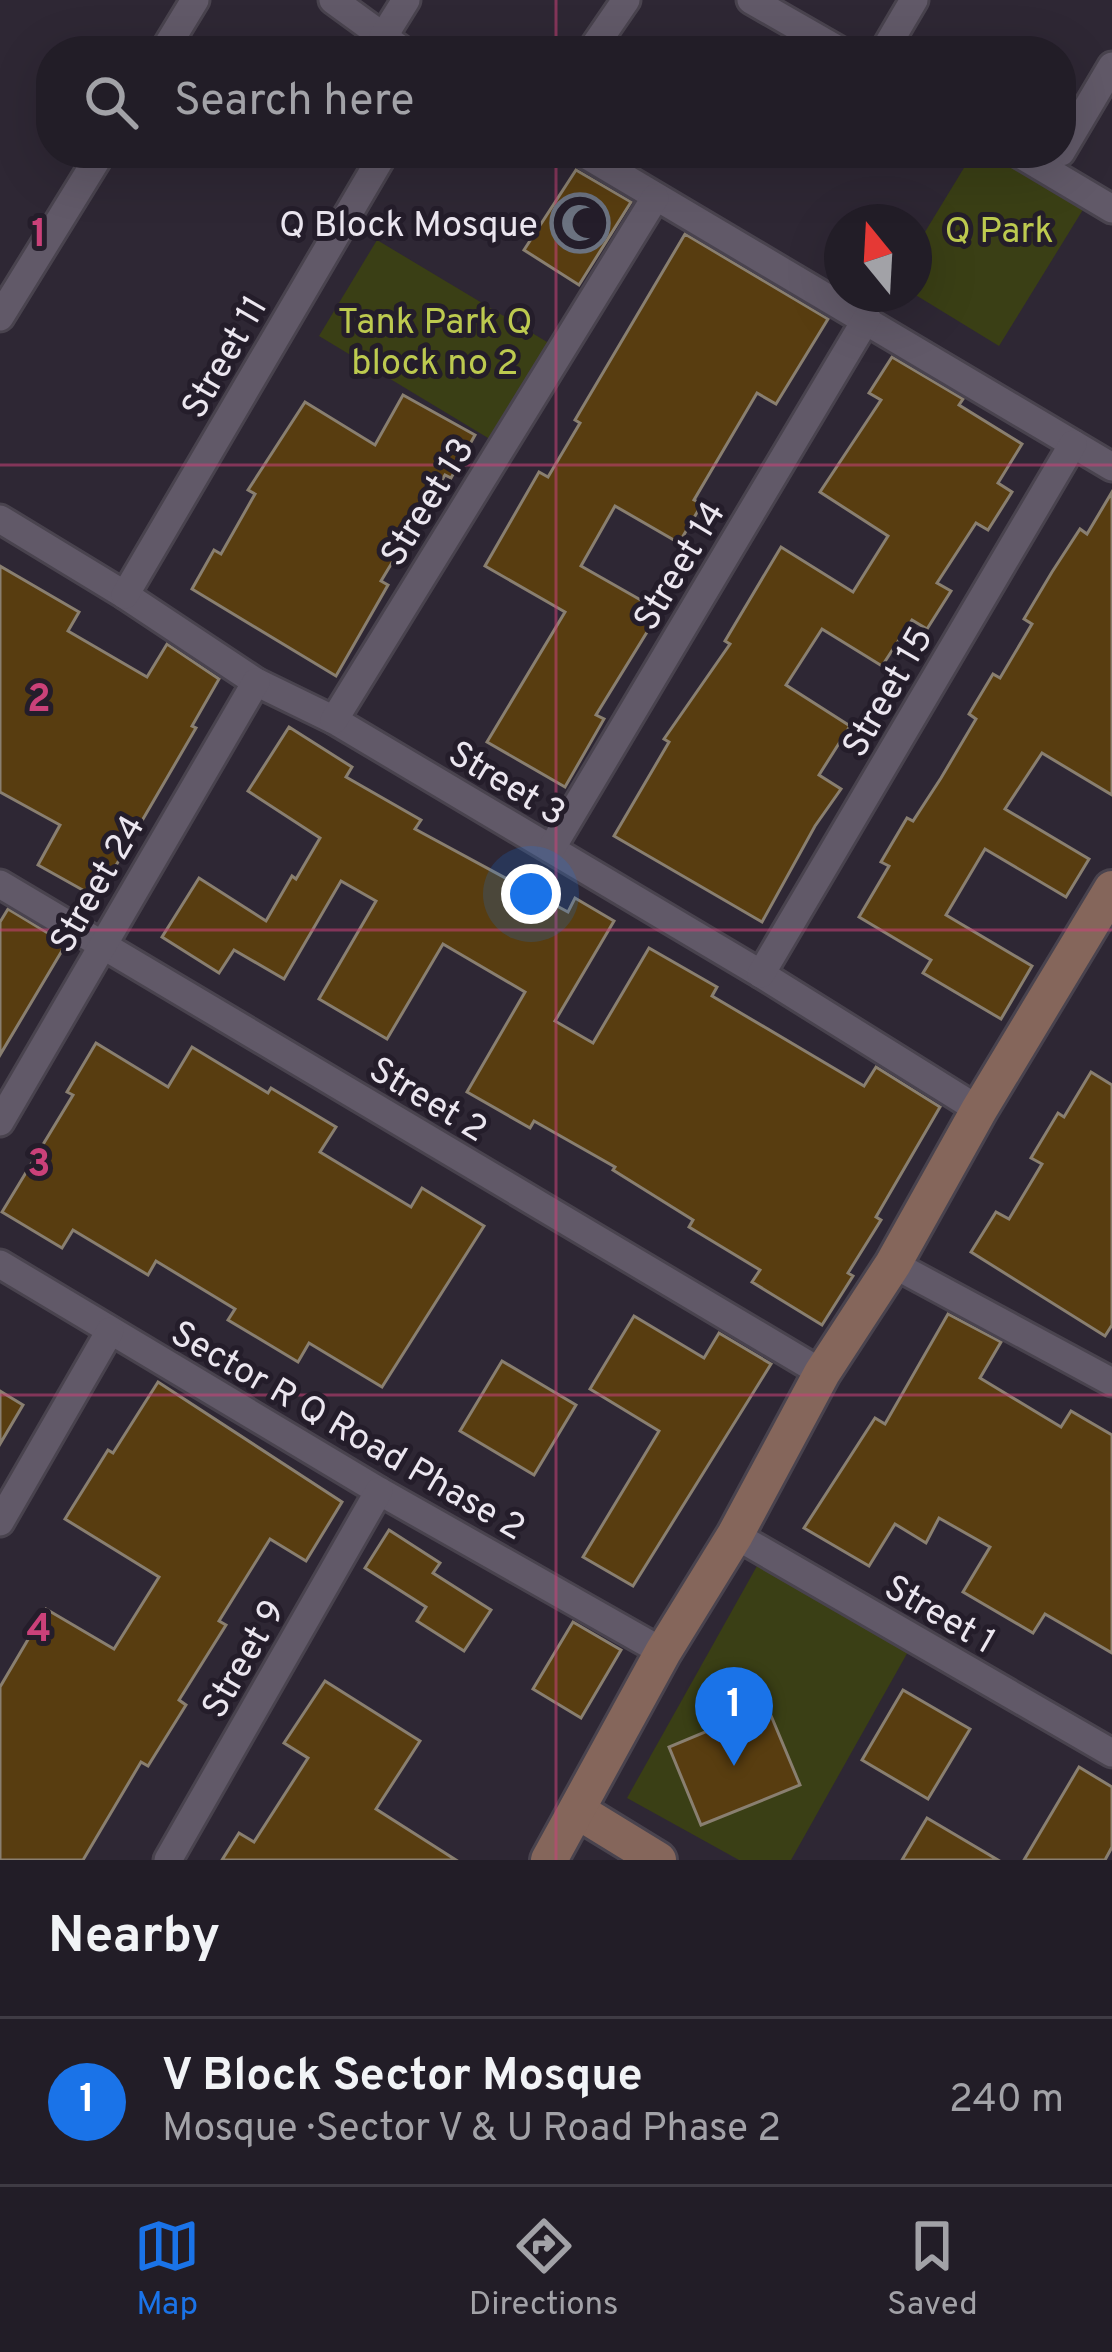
<!DOCTYPE html>
<meta charset="utf-8">
<style>
body{margin:0;font-family:Overpass,sans-serif;background:#2a262f;color:#f1f3f6}
.compass{position:absolute;left:824px;top:204px;width:108px;height:108px;border-radius:50%;background:#221d27;box-shadow:0 12px 48px #0002;rotate:342deg}
.you{position:absolute;left:531px;top:894px;width:42px;height:42px;margin:-30px;border:9px solid #fff;border-radius:50%;background:#1a73e8;box-shadow:0 0 0 18px #1a73e833}
.badge{display:grid;place-items:center;width:78px;height:78px;border-radius:50%;background:#1a73e8;color:#fff;font-size:39px;font-weight:700}
.pin{position:absolute;translate:-50% -99px;filter:drop-shadow(0 3px 6px #0008)}
.pin::after{content:'';position:absolute;top:63px;width:42px;height:36px;background:inherit;clip-path:polygon(0 0,100% 0,50% 100%)}
.list{margin:0;padding:0;list-style:none}
h2{display:flex;justify-content:space-between;align-items:center;height:156px;margin:0;padding:0 48px;font-size:51px}
h2 small{font-size:39px;font-weight:400;color:#a2a2a7}
.list li{display:grid;grid-template-columns:78px 1fr auto;gap:36px;align-items:center;box-sizing:border-box;height:168px;padding:0 48px;border-top:3px solid #3f3b44}
.list b{display:block;font-size:45px;white-space:nowrap}
.list p{margin:0;font-size:39px;white-space:nowrap;color:#a2a2a7}
.list em{font-size:39px;font-style:normal;color:#a2a2a7}
.icon{flex:none;width:66px;height:66px;fill:none;stroke:currentColor;stroke-width:2;stroke-linecap:round;stroke-linejoin:round}
.map{position:relative;flex:none;width:1112px;height:1860px;overflow:hidden}
.search{position:absolute;background:#221d27;box-shadow:0 12px 48px #0002;left:36px;right:36px;top:36px;height:132px;display:flex;align-items:center;gap:30px;box-sizing:border-box;padding:0 42px;border-radius:48px;color:#a2a2a7;font-size:45px}
.sheet{height:324px;background:#221d27}
nav{display:flex;justify-content:space-around;align-items:center;box-sizing:border-box;height:168px;border-top:3px solid #3f3b44;background:#221d27;font-size:33px;color:#a2a2a7}
nav a{display:grid;justify-items:center;gap:6px}
nav .on{color:#1a73e8}
.map>svg:first-child{display:block}
.green{fill:#3a3f15}
.building{fill:#583d10;stroke:#897f70;stroke-width:3}
.lines{fill:none;stroke-linecap:round;stroke-linejoin:round}
.street-casing{stroke:#49434e;stroke-width:33}
.secondary-casing{stroke:#49434e;stroke-width:42}
.street{stroke:#615968;stroke-width:27}
.secondary{stroke:#85665b;stroke-width:36}
.grid{fill:none;stroke:#ca4179;stroke-width:3;stroke-opacity:0.55}
.labels{text-anchor:middle;stroke-width:10;stroke-linejoin:round;paint-order:stroke}
.poi-label{font-size:36px;fill:#ebe6ef;stroke:#241d2a;text-anchor:end}
.park-label{font-size:36px;fill:#bdca4f;stroke:#241d2a}
.street-label{font-size:36px;fill:#ebe6ef;stroke:#241d2a}
.grid-label{font-size:39px;text-anchor:middle;font-weight:bold;fill:#ca4179;stroke:#241d2a;stroke-width:10;stroke-linejoin:round;paint-order:stroke}
</style>
<div class="map">
<svg width="1112" height="1860" viewBox="0 0 1112 1860">
<rect width="100%" height="100%" fill="#2e2734"/>
<g class="green">
<polygon points="973,153 994,153 1084,208 999,346 914,294 914,250"/>
<polygon points="377,240 552,345 493,441 319,336"/>
<polygon points="757,1566 909,1650 791,1860 739,1860 627,1798"/>
</g>
<g class="building">
<polygon points="576,170 631,202 579,285 524,250"/>
<polygon points="685,234 828,319 776,404 757,393 694,500 702,504 679,543 615,506 581,566 660,611 596,715 604,719 565,787 487,742 565,612 485,566 539,472 548,477 580,423 575,420"/>
<polygon points="892,357 963,399 959,405 1022,444 998,483 1012,492 988,530 976,523 937,583 951,591 927,629 912,620 882,666 822,629 786,685 850,726 819,775 841,789 815,826 762,922 614,836 669,742 664,739 730,644 725,641 781,547 853,592 888,536 820,492 881,400 869,393"/>
<polygon points="403,395 475,435 451,478 445,475 381,581 388,585 336,676 192,589 214,550 221,554 255,494 248,490 305,402 375,445"/>
<polygon points="1112,492 1112,795 1042,753 1005,809 1089,859 1066,897 985,849 946,915 1032,966 1001,1019 923,973 931,960 859,917 889,866 881,862 907,818 913,821 941,778 976,719 969,714 993,674 1000,678 1032,624 1024,619 1052,572 1080,529 1087,534"/>
<polygon points="0,566 79,612 68,631 147,677 167,644 219,679 192,726 196,728 97,898 38,865 60,825 0,792"/>
<polygon points="289,727 352,767 346,777 421,820 415,829 568,912 575,898 614,921 555,1021 593,1043 649,948 717,987 712,996 864,1086 876,1067 940,1107 876,1217 881,1220 848,1273 853,1276 822,1325 752,1282 760,1270 689,1227 693,1220 613,1170 615,1167 534,1121 530,1128 467,1092 525,992 443,944 387,1039 319,999 376,901 341,881 284,979 234,950 219,973 162,937 199,878 266,921 292,876 296,879 320,838 248,791"/>
<polygon points="8,909 66,944 0,1055 0,922"/>
<polygon points="96,1043 168,1087 192,1047 268,1093 271,1088 336,1127 320,1152 411,1207 422,1188 484,1226 382,1387 309,1343 298,1362 228,1320 235,1309 156,1261 148,1275 73,1230 62,1248 2,1212 73,1095 67,1092"/>
<polygon points="1091,1072 1112,1085 1112,1325 1105,1336 971,1252 996,1212 1009,1219 1042,1164 1031,1158 1058,1113 1064,1117"/>
<polygon points="948,1314 1001,1342 980,1378 1061,1427 1071,1411 1112,1435 1112,1653 1045,1614 1033,1633 963,1592 990,1547 939,1518 926,1543 895,1524 869,1566 804,1528 875,1418 885,1424"/>
<polygon points="634,1316 704,1358 719,1333 771,1364 633,1586 583,1557 659,1431 590,1389"/>
<polygon points="502,1361 576,1405 534,1475 460,1431"/>
<polygon points="158,1382 342,1502 306,1561 270,1539 219,1621 226,1625 179,1700 186,1705 148,1766 141,1762 83,1860 0,1860 0,1687 46,1609 114,1649 159,1577 65,1519 108,1450 113,1453"/>
<polygon points="0,1391 23,1405 0,1444"/>
<polygon points="389,1530 440,1563 433,1573 491,1610 464,1651 417,1621 426,1607 365,1568"/>
<polygon points="573,1622 621,1650 581,1718 533,1689"/>
<polygon points="325,1681 420,1741 376,1809 456,1860 222,1860 239,1833 254,1842 308,1758 284,1743"/>
<polygon points="903,1690 970,1729 928,1799 862,1760"/>
<polygon points="767,1706 800,1785 701,1825 669,1747"/>
<polygon points="1079,1767 1112,1787 1112,1847 1105,1860 1024,1860"/>
<polygon points="927,1818 998,1860 902,1860"/>
</g>
<g class="lines">
<defs>
<g id="street">
<polyline points="333,0 403,51"/>
<polyline points="751,0 840,51"/>
<polyline points="383,37 406,0"/>
<polyline points="164,51 195,0"/>
<polyline points="591,51 626,0"/>
<polyline points="884,51 914,0"/>
<polyline points="1061,152 1112,66"/>
<polyline points="583,153 1112,467"/>
<polyline points="1018,153 1112,209"/>
<polyline points="0,317 101,153"/>
<polyline points="0,519 125,595 256,682 334,720 761,974 979,1110"/>
<polyline points="125,595 384,153"/>
<polyline points="334,720 655,198"/>
<polyline points="551,849 867,318"/>
<polyline points="0,884 822,1373"/>
<polyline points="761,974 1073,444"/>
<polyline points="0,1122 256,682"/>
<polyline points="0,1264 379,1491 663,1652"/>
<polyline points="893,1264 1112,1382"/>
<polyline points="0,1522 110,1331"/>
<polyline points="735,1535 1112,1753"/>
<polyline points="168,1860 379,1491"/>
</g>
<g id="secondary">
<polyline points="578,1811 658,1860"/>
<polyline points="549,1860 663,1652 735,1535 822,1373 893,1264 979,1110 1112,889"/>
</g>
</defs>
<use href="#street" class="street-casing"/>
<use href="#secondary" class="secondary-casing"/>
<use href="#street" class="street"/>
<use href="#secondary" class="secondary"/>
</g>
<path class="grid" d="M556,0V51M556,153V1860M0,465H1112M0,930H1112M0,1395H1112"/>
<defs>
<symbol id="mosque-ring" viewBox="-11 -11 22 22"><circle r="9.5" fill="#241d2a" stroke="#6b7280" stroke-width="1.5"/><path d="M3.5-4.9A6 6 0 1 0 3.5 4.9A5 5 0 1 1 3.5-4.9Z" fill="#6b7280"/></symbol>
</defs>
<g fill-rule="evenodd">
<use href="#mosque-ring" x="547" y="190" width="66" height="66"/>
</g>
<g class="labels">
<g class="poi-label">
<text x="538" y="236">Q Block Mosque</text>
</g>
<g class="park-label">
<text x="999" y="242">Q Park</text>
<text x="435" y="333">Tank Park Q<tspan x="435" dy="41">block no 2</tspan></text>
</g>
<g class="street-label">
<text transform="translate(223 356) rotate(-60)" y="13">Street 11</text>
<text transform="translate(426 501) rotate(-58)" y="13">Street 13</text>
<text transform="translate(678 565) rotate(-59)" y="13">Street 14</text>
<text transform="translate(886 691) rotate(-60)" y="13">Street 15</text>
<text transform="translate(508 782) rotate(31)" y="13">Street 3</text>
<text transform="translate(96 883) rotate(-60)" y="13">Street 24</text>
<text transform="translate(429 1098) rotate(31)" y="13">Street 2</text>
<text transform="translate(349 1429) rotate(30)" y="13">Sector R Q Road Phase 2</text>
<text transform="translate(941 1613) rotate(30)" y="13">Street 1</text>
<text transform="translate(242 1658) rotate(-60)" y="13">Street 9</text>
</g>
</g>
<g class="grid-label">
<text x="39" y="246">1</text>
<text x="39" y="711">2</text>
<text x="39" y="1176">3</text>
<text x="39" y="1641">4</text>
</g>
</svg>
<svg class="compass" viewBox="-18 -18 36 36"><path d="M0-13l5 13h-10z" fill="#e53935"/><path d="M0 13l5-13h-10z" fill="#a2a2a7"/></svg>
<div class="you"></div>
<div class="pin badge" style="left:734px;top:1766px">1</div>
<div class="search"><svg class="icon" aria-label="search" viewBox="0 0 24 24"><circle cx="10" cy="10" r="6"/><path d="M15 15l6 6"/></svg>Search here</div>
</div>
<section class="sheet">
<h2>Nearby<small></small></h2>
<ul class="list">
<li><span class="badge">1</span><div><b>V Block Sector Mosque</b><p>Mosque · Sector V &amp; U Road Phase 2</p></div><em>240 m</em></li>
</ul>
</section>
<nav>
<a class="on"><svg class="icon" aria-label="map" viewBox="0 0 24 24"><path d="M3 6l6-2 6 2 6-2v14l-6 2-6-2-6 2zM9 4v14M15 6v14"/></svg>Map</a>
<a><svg class="icon" aria-label="directions" viewBox="0 0 24 24"><path d="M12 3l9 9-9 9-9-9zM9 14v-3h6M13 9l2 2-2 2"/></svg>Directions</a>
<a><svg class="icon" aria-label="saved" viewBox="0 0 24 24"><path d="M7 4h10v16l-5-4-5 4z"/></svg>Saved</a>
</nav>
